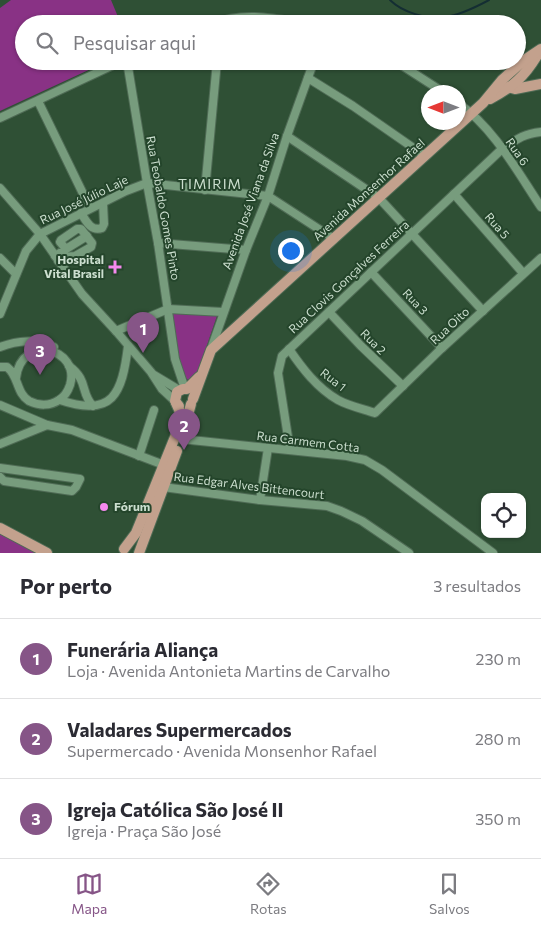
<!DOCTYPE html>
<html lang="pt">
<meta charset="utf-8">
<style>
body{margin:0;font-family:Commissioner,sans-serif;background:#f2f2f3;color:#2b2b33}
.controls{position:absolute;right:15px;bottom:15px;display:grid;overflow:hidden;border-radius:10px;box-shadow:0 1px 4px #0004}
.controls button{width:45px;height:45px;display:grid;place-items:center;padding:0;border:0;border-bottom:1px solid #e1e1e2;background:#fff;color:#2b2b33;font:25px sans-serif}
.compass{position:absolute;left:421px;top:85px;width:45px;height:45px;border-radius:50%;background:#fff;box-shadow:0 1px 4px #0004;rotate:270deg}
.you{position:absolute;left:290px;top:250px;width:18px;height:18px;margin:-12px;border:4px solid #fff;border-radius:50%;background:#1a73e8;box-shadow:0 0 0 8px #1a73e833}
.badge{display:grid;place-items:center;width:32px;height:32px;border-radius:50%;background:#865587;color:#fff;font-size:16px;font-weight:700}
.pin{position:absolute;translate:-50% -41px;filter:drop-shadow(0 1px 2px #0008)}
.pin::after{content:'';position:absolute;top:26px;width:18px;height:15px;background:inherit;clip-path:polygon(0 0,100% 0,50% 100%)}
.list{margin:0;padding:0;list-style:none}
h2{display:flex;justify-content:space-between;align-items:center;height:65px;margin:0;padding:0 20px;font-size:21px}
h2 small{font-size:16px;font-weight:400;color:#7c7c81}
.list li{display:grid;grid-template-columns:32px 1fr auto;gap:15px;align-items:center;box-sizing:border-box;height:80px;padding:0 20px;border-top:1px solid #e1e1e2}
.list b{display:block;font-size:19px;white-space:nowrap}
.list p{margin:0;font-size:16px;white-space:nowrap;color:#7c7c81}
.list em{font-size:16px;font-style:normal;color:#7c7c81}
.icon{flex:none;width:28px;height:28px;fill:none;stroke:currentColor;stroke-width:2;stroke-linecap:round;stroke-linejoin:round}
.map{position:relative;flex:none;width:541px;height:553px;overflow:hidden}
.search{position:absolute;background:#fff;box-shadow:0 1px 4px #0004;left:15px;right:15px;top:15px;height:55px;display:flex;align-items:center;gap:12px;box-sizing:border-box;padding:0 18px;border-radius:28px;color:#7c7c81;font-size:19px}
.sheet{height:305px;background:#fff}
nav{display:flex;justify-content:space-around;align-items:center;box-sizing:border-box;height:70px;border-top:1px solid #e1e1e2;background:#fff;font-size:14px;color:#7c7c81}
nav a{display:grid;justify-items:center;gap:2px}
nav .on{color:#865587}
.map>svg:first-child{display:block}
.green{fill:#893285}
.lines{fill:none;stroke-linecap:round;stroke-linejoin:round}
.stream{stroke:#142e33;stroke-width:2}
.minor-casing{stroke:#4f6b55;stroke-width:10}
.major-casing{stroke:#4f6b55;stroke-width:12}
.minor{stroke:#779c7d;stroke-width:8}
.major{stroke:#c3a18d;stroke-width:10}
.poi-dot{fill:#f589ee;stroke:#24452b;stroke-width:2}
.labels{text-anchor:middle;stroke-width:4;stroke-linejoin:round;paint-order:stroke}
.street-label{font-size:12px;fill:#ccdfcf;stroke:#24452b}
.poi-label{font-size:12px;font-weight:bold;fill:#ccdfcf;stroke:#24452b;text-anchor:end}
.neighbourhood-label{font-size:14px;letter-spacing:1px;fill:#ccdfcf;stroke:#24452b}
</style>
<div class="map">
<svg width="541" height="553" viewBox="0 0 541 553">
<rect width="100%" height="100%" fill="#2f5035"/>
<g class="green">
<polygon points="11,0 111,0 121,24 24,24 24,61 108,61 0,111 0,8"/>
<path d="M172,312L217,316L197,374L193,379L188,380C174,369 175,329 172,312Z"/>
<polygon points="0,533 37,553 0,553"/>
</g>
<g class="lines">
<path class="stream" d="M390,0C402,12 427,20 445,17C459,15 476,7 489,0"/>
<defs>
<g id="minor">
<path d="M213,24C244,11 277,19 309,24"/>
<polyline points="127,61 147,183 158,243 175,359 185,389"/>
<polyline points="395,61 443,92"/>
<polyline points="308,78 353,106 425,156"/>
<polyline points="38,101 90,208"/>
<path d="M458,103C494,128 517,171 541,207"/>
<polyline points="0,118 122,61"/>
<polyline points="287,136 379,198 483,311"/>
<polyline points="0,188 40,234 82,294 116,331 151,372 162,389 175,401"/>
<polyline points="205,190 217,61"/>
<polyline points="454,194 523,273"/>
<path d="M81,213C86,221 91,232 102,228L104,224L103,203"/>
<polyline points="158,243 246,250"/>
<polyline points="66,249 87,236"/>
<polyline points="55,256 66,249 60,242 61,240 77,229 81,229 92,243 91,247 75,256 63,257 58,261"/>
<polyline points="0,258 16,274"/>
<polyline points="371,272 442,348"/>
<polyline points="329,312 361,346 403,386"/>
<polyline points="0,314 26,251 40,234 126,191 147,183 268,196 334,239"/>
<polyline points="116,331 168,309 223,312"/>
<path d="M0,347C16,341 38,338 54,347"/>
<polyline points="211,349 246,250 268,196 287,136 314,61"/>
<path d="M289,349C302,368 317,388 338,400C349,406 363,409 375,413L442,348L541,258"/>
<path d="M69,366C89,381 80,393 93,406"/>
<path d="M0,367H7C19,376 16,393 29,401C39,406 50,406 59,400C64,397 68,391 70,385C81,348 21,333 16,378"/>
<polyline points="154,375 179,390"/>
<path d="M60,400C113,418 122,394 128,346"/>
<polyline points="0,405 47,425"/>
<polyline points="181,439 347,456 365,460 382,470 493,553"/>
<polyline points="0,444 47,425 72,430 164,465"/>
<path d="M290,450L278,373L282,356L502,149C517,139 523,134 541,132"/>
<polyline points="139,456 154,410"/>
<polyline points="0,468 80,479 76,487 72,491 4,481 0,477"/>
<polyline points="163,487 260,500 327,506 341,511 362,521 409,553"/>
<polyline points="260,500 268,448"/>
</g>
<g id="major">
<polyline points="508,87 515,89 541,84"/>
<path d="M490,99C513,87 525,76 538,54"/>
<polyline points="193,399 211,350 483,103 502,80 523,61 541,49"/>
<polyline points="179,406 175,401 177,392 183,389 187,389 199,377"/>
<polyline points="182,437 191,404"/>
<polyline points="0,528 47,553"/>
<polyline points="124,549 136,533 175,437 180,418 180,412 176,403"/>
<polyline points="139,553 177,451"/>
</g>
</defs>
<use href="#minor" class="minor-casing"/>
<use href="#major" class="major-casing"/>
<use href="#minor" class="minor"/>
<use href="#major" class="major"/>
</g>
<g class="poi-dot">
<path d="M112.5 259.5h5v5h5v5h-5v5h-5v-5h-5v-5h5z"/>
<circle cx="104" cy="507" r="5"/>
</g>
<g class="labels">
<g class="street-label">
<text transform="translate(517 152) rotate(55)" y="4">Rua 6</text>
<text transform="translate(369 190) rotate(-42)" y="4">Avenida Monsenhor Rafael</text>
<text transform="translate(84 200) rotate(-26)" y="4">Rua José Júlio Laje</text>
<text transform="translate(251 201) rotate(-70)" y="4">Avenida José Viana da Silva</text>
<text transform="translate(163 208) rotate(80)" y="4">Rua Teobaldo Gomes Pinto</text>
<text transform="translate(497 226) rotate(49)" y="4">Rua 5</text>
<text transform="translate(349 277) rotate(-43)" y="4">Rua Clovis Gonçalves Ferreira</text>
<text transform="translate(415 302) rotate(47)" y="4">Rua 3</text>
<text transform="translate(450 326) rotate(-43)" y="4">Rua Oito</text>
<text transform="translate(373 342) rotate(45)" y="4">Rua 2</text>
<text transform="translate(333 380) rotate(38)" y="4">Rua 1</text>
<text transform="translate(308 442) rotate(7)" y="4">Rua Carmem Cotta</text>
<text transform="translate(249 486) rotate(7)" y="4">Rua Edgar Alves Bittencourt</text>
</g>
<g class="poi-label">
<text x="104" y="264">Hospital<tspan x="104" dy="14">Vital Brasil</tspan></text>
<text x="114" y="511" text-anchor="start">Fórum</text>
</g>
<g class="neighbourhood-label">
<text x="210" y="189">TIMIRIM</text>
</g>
</g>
</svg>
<div class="controls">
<button><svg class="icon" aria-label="locate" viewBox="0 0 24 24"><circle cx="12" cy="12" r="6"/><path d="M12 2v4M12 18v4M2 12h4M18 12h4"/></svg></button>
</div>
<svg class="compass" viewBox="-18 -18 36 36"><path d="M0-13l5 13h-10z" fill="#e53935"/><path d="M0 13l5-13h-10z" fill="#7c7c81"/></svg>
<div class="you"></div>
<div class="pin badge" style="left:143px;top:353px">1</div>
<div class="pin badge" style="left:184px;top:450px">2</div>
<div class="pin badge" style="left:40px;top:375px">3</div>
<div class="search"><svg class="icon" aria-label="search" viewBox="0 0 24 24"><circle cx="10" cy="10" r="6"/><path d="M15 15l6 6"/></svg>Pesquisar aqui</div>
</div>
<section class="sheet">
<h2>Por perto<small>3 resultados</small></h2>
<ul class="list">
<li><span class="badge">1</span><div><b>Funerária Aliança</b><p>Loja · Avenida Antonieta Martins de Carvalho</p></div><em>230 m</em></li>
<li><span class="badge">2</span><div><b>Valadares Supermercados</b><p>Supermercado · Avenida Monsenhor Rafael</p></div><em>280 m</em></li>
<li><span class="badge">3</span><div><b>Igreja Católica São José II</b><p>Igreja · Praça São José</p></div><em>350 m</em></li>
</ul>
</section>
<nav>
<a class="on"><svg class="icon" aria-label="map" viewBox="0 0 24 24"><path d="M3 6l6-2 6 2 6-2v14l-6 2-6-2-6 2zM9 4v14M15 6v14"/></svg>Mapa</a>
<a><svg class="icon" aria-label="directions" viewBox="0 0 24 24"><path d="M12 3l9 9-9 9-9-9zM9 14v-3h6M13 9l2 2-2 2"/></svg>Rotas</a>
<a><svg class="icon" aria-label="saved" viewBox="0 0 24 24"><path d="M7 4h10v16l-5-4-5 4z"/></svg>Salvos</a>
</nav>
